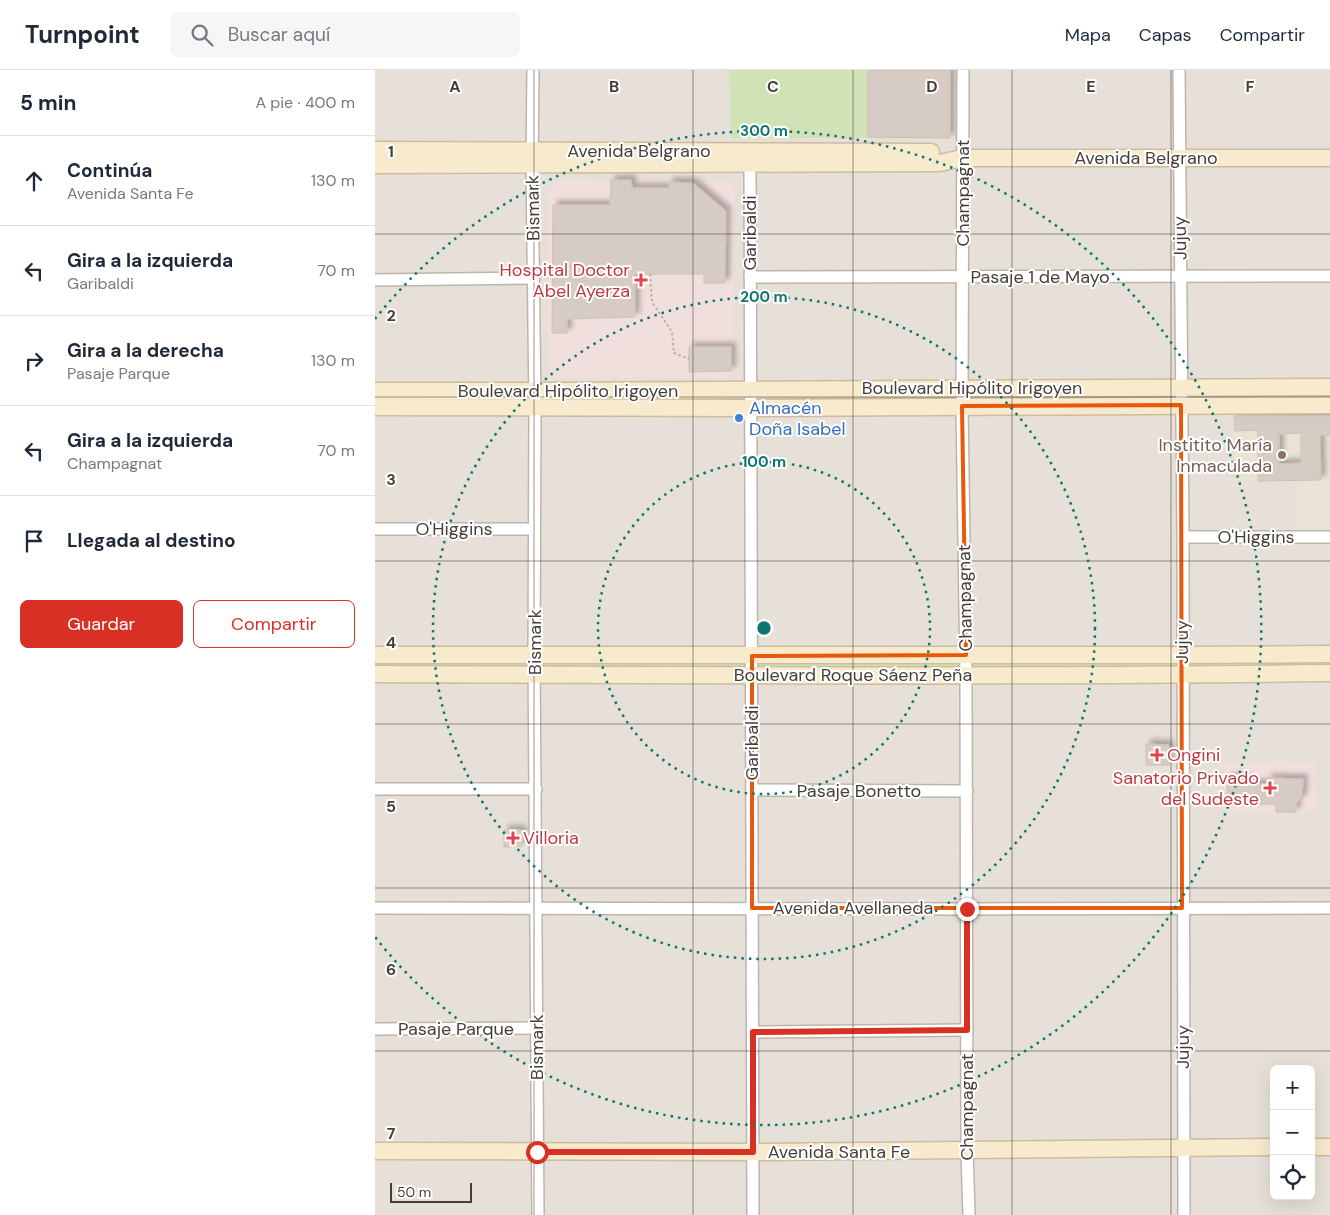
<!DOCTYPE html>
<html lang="es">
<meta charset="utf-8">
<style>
body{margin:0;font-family:"DM Sans",sans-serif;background:#f6f6f7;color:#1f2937}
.controls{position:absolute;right:15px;bottom:15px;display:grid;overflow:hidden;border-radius:8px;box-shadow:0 5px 20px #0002}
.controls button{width:45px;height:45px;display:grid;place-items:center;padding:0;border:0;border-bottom:1px solid #e0e1e3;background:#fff;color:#1f2937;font:25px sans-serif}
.scale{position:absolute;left:15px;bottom:12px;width:82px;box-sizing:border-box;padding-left:5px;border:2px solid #453f38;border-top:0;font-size:14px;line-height:18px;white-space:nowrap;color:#453f38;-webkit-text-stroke:4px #fff;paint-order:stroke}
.stop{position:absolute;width:15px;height:15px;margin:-11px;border:4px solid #d93025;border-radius:50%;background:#fff}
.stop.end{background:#d93025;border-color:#fff;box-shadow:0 1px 5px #0008}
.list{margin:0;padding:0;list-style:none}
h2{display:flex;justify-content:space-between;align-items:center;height:65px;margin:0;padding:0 20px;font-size:21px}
h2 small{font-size:16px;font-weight:400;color:#747a83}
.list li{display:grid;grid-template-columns:32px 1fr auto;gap:15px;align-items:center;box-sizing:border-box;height:90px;padding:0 20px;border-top:1px solid #e0e1e3}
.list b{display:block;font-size:19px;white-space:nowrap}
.list p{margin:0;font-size:16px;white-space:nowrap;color:#747a83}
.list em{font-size:16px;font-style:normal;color:#747a83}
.actions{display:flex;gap:10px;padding:15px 20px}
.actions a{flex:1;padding:11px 0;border:1px solid #d93025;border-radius:8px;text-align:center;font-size:18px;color:#d93025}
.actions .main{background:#d93025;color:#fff}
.icon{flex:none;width:28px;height:28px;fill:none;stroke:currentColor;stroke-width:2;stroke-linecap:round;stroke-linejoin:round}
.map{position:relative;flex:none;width:955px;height:1145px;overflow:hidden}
header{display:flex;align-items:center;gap:30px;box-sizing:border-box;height:70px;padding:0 25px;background:#fff;border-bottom:1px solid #e0e1e3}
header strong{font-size:24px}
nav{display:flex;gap:28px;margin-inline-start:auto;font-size:18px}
.search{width:350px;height:45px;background:#f6f6f7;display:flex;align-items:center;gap:12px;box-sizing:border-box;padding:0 18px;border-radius:8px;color:#747a83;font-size:19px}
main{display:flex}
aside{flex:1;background:#fff}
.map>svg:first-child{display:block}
.residential{fill:#e6e0d8;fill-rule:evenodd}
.education{fill:#eae2d4}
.medical{fill:#f1dfde}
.green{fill:#d2e2b7}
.building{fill:#d6ccc3;stroke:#cdc1b4;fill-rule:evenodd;filter:url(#shadow)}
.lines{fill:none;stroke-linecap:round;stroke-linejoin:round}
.street-casing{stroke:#bdb5ac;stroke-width:14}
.secondary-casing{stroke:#cdbc9e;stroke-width:19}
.path{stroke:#bdb09f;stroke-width:2;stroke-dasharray:2.5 2.5;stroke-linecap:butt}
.street{stroke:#fff;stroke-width:11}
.secondary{stroke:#f8eacd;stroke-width:16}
.route{stroke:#d93025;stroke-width:6}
.marked{fill:none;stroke:#e8590c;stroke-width:4;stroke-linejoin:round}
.grid{fill:none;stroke:#453f38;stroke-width:1;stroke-opacity:0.55}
.ring{fill:none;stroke:#0f766e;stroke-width:2.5;stroke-dasharray:2.5 5}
.health-dot{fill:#e0444e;stroke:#fff;stroke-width:2}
.shop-dot{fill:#3f7fe0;stroke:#fff;stroke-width:2}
.education-dot{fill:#8d6e63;stroke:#fff;stroke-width:2}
.labels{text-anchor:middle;stroke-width:4;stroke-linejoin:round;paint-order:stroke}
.street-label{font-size:18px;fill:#453f38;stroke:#fff}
.health-label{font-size:18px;fill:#be3a42;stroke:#fff;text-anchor:end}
.shop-label{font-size:18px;fill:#366cbe;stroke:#fff;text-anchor:start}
.education-label{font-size:18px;fill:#785e54;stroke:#fff;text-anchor:end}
.grid-label{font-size:16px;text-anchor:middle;font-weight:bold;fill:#453f38;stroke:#fff;stroke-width:4;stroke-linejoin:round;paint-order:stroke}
.centre{fill:#0f766e;stroke:#fff;stroke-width:2.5}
.ring-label{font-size:15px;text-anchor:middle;font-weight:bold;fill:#0f766e;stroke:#fff;stroke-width:4;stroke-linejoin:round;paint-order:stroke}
</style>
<header>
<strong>Turnpoint</strong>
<div class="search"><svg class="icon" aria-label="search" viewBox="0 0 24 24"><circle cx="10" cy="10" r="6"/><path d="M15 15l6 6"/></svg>Buscar aquí</div>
<nav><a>Mapa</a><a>Capas</a><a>Compartir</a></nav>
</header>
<main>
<aside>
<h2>5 min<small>A pie · 400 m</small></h2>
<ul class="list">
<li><svg class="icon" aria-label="ahead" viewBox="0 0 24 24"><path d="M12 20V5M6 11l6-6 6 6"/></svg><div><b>Continúa</b><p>Avenida Santa Fe</p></div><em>130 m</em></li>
<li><svg class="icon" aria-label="left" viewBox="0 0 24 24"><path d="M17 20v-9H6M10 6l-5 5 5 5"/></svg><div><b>Gira a la izquierda</b><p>Garibaldi</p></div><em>70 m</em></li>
<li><svg class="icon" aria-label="right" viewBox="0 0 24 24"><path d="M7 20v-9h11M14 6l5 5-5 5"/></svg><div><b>Gira a la derecha</b><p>Pasaje Parque</p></div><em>130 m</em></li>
<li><svg class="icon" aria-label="left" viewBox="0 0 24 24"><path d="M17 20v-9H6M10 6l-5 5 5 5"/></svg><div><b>Gira a la izquierda</b><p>Champagnat</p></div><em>70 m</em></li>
<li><svg class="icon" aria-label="arrive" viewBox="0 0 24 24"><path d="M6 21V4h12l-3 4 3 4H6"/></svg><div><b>Llegada al destino</b></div></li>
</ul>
<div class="actions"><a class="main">Guardar</a><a>Compartir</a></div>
</aside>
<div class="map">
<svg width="955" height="1145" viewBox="0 0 955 1145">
<defs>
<filter id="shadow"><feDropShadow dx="4.5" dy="-4.5" stdDeviation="2.5" flood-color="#0004"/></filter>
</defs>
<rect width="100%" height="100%" fill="#f2efe9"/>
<path class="residential" d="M0,0H955V1145H0ZM899,999H936V1126H899Z"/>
<polygon class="education" points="859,346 955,346 955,459 919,459 918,410 869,411 869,420 859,419"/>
<g class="medical">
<polygon points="183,110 352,111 359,117 358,302 353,308 180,308 175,301 173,119"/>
<polygon points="941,692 941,742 850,742 849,693"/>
</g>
<g class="green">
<polygon points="354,0 575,0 575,68 356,68"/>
<polygon points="955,589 955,596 316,599 0,599 0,591"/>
</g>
<g class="building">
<polygon points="493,0 575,0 575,68 493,67"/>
<polygon points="236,110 256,110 257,118 294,118 294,112 318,113 351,141 350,213 329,213 329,204 260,204 260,247 192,249 192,263 177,263 178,135 235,135"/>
<polygon points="314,277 356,277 356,301 314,302"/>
<path d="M859,346H955V365H945L946,410L883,411V360L860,361ZM926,363V393L904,394V364Z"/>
<polygon points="771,674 794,675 794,695 771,695"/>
<polygon points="852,708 869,708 870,714 894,714 892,708 928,709 927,728 921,733 921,742 901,742 901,734 852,735"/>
<polygon points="129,760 147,760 147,776 129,777"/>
</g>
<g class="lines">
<defs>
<g id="street">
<polyline points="158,0 157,95 160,337 159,586 163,1145"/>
<polyline points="588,0 587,336 591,605 592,1081 594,1145"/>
<polyline points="804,0 808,467 809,1145"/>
<polyline points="375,87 378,1145"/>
<polyline points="375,207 955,206"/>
<polyline points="0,210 158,208"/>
<polyline points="0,459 159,459"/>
<polyline points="808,467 955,467"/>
<polyline points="0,719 161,719"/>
<polyline points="377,720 592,721"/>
<polyline points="0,838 592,839 955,838"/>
<polyline points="0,959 162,958"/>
<polyline points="378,962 592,960"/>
</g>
<g id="secondary">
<polyline points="0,80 556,82"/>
<polyline points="0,95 565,93 587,88 955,88"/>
<polyline points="0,321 160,321 955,317"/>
<polyline points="0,337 376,338 955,335"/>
<polyline points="0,585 807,585 955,584"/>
<path d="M0,604C318,605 637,607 955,603"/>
<polyline points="936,1077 955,1077"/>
<polyline points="0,1081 378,1082 899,1077"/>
</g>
</defs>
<use href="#street" class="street-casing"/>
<use href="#secondary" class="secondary-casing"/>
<polyline class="path" points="275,204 277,232 297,262 299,283 314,289"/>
<use href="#street" class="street"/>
<use href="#secondary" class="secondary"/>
</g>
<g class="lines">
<polyline class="route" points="162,1082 378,1082 378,962 592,960 592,839"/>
</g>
<path class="marked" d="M806,335L807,838H377V586L591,585L587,336Z"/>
<path class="grid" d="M159,0V1145M318,0V1145M478,0V1145M637,0V1145M796,0V1145M0,164H955M0,327H955M0,491H955M0,654H955M0,818H955M0,981H955"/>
<g class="ring">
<circle cx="389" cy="558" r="166"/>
<circle cx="389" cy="558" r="331"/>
<path d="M0 249A497 497 0 1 1 0 867"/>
</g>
<g class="health-dot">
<path d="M263.5 202.5h5v5h5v5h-5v5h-5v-5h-5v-5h5z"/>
<path d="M779.5 677.5h5v5h5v5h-5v5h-5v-5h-5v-5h5z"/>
<path d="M892.5 710.5h5v5h5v5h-5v5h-5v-5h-5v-5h5z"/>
<path d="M135.5 760.5h5v5h5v5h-5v5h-5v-5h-5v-5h5z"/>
</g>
<circle class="shop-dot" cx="364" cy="348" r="5"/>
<circle class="education-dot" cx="907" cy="385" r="5"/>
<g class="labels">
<g class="street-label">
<text x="264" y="87">Avenida Belgrano</text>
<text x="771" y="94">Avenida Belgrano</text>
<text transform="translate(588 123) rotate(-90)" y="6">Champagnat</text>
<text transform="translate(158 138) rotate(-91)" y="6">Bismark</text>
<text transform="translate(375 163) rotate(-90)" y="6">Garibaldi</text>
<text transform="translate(805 168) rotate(-91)" y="6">Jujuy</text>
<text x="665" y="213">Pasaje 1 de Mayo</text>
<text x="597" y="324">Boulevard Hipólito Irigoyen</text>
<text x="193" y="327">Boulevard Hipólito Irigoyen</text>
<text x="79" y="465">O'Higgins</text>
<text x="881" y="473">O'Higgins</text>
<text transform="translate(590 528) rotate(-91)" y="6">Champagnat</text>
<text transform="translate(160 572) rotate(-90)" y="6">Bismark</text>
<text transform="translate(807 572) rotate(-90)" y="6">Jujuy</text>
<text x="478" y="611">Boulevard Roque Sáenz Peña</text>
<text transform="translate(377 673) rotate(-90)" y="6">Garibaldi</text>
<text x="484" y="727">Pasaje Bonetto</text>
<text x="478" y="844">Avenida Avellaneda</text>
<text x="81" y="965">Pasaje Parque</text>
<text transform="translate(162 977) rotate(-90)" y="6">Bismark</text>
<text transform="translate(808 977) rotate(-90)" y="6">Jujuy</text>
<text transform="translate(592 1037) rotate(-90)" y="6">Champagnat</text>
<text x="464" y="1088">Avenida Santa Fe</text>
</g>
<g class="health-label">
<text x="255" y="206">Hospital Doctor<tspan x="255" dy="21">Abel Ayerza</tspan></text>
<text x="792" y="691" text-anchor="start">Ongini</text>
<text x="884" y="714">Sanatorio Privado<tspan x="884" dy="21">del Sudeste</tspan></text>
<text x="148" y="774" text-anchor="start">Villoria</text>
</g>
<g class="shop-label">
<text x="374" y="344">Almacén<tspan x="374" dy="21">Doña Isabel</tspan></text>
</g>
<g class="education-label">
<text x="897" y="381">Institito María<tspan x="897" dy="21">Inmaculada</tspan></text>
</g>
</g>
<g class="grid-label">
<text x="80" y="22">A</text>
<text x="239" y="22">B</text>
<text x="398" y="22">C</text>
<text x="557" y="22">D</text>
<text x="716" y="22">E</text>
<text x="875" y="22">F</text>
<text x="16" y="87">1</text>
<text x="16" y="251">2</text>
<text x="16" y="415">3</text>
<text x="16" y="578">4</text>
<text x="16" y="742">5</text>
<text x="16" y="905">6</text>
<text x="16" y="1069">7</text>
</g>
<circle cx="389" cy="558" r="8" class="centre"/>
<g class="ring-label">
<text x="389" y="66">300 m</text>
<text x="389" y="232">200 m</text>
<text x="389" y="397">100 m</text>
</g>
</svg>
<div class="controls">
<button>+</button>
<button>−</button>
<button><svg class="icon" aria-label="locate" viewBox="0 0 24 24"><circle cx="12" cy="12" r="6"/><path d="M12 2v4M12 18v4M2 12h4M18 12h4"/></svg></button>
</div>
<div class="scale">50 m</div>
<div class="stop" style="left:162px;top:1082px"></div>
<div class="stop end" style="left:592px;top:839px"></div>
</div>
</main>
